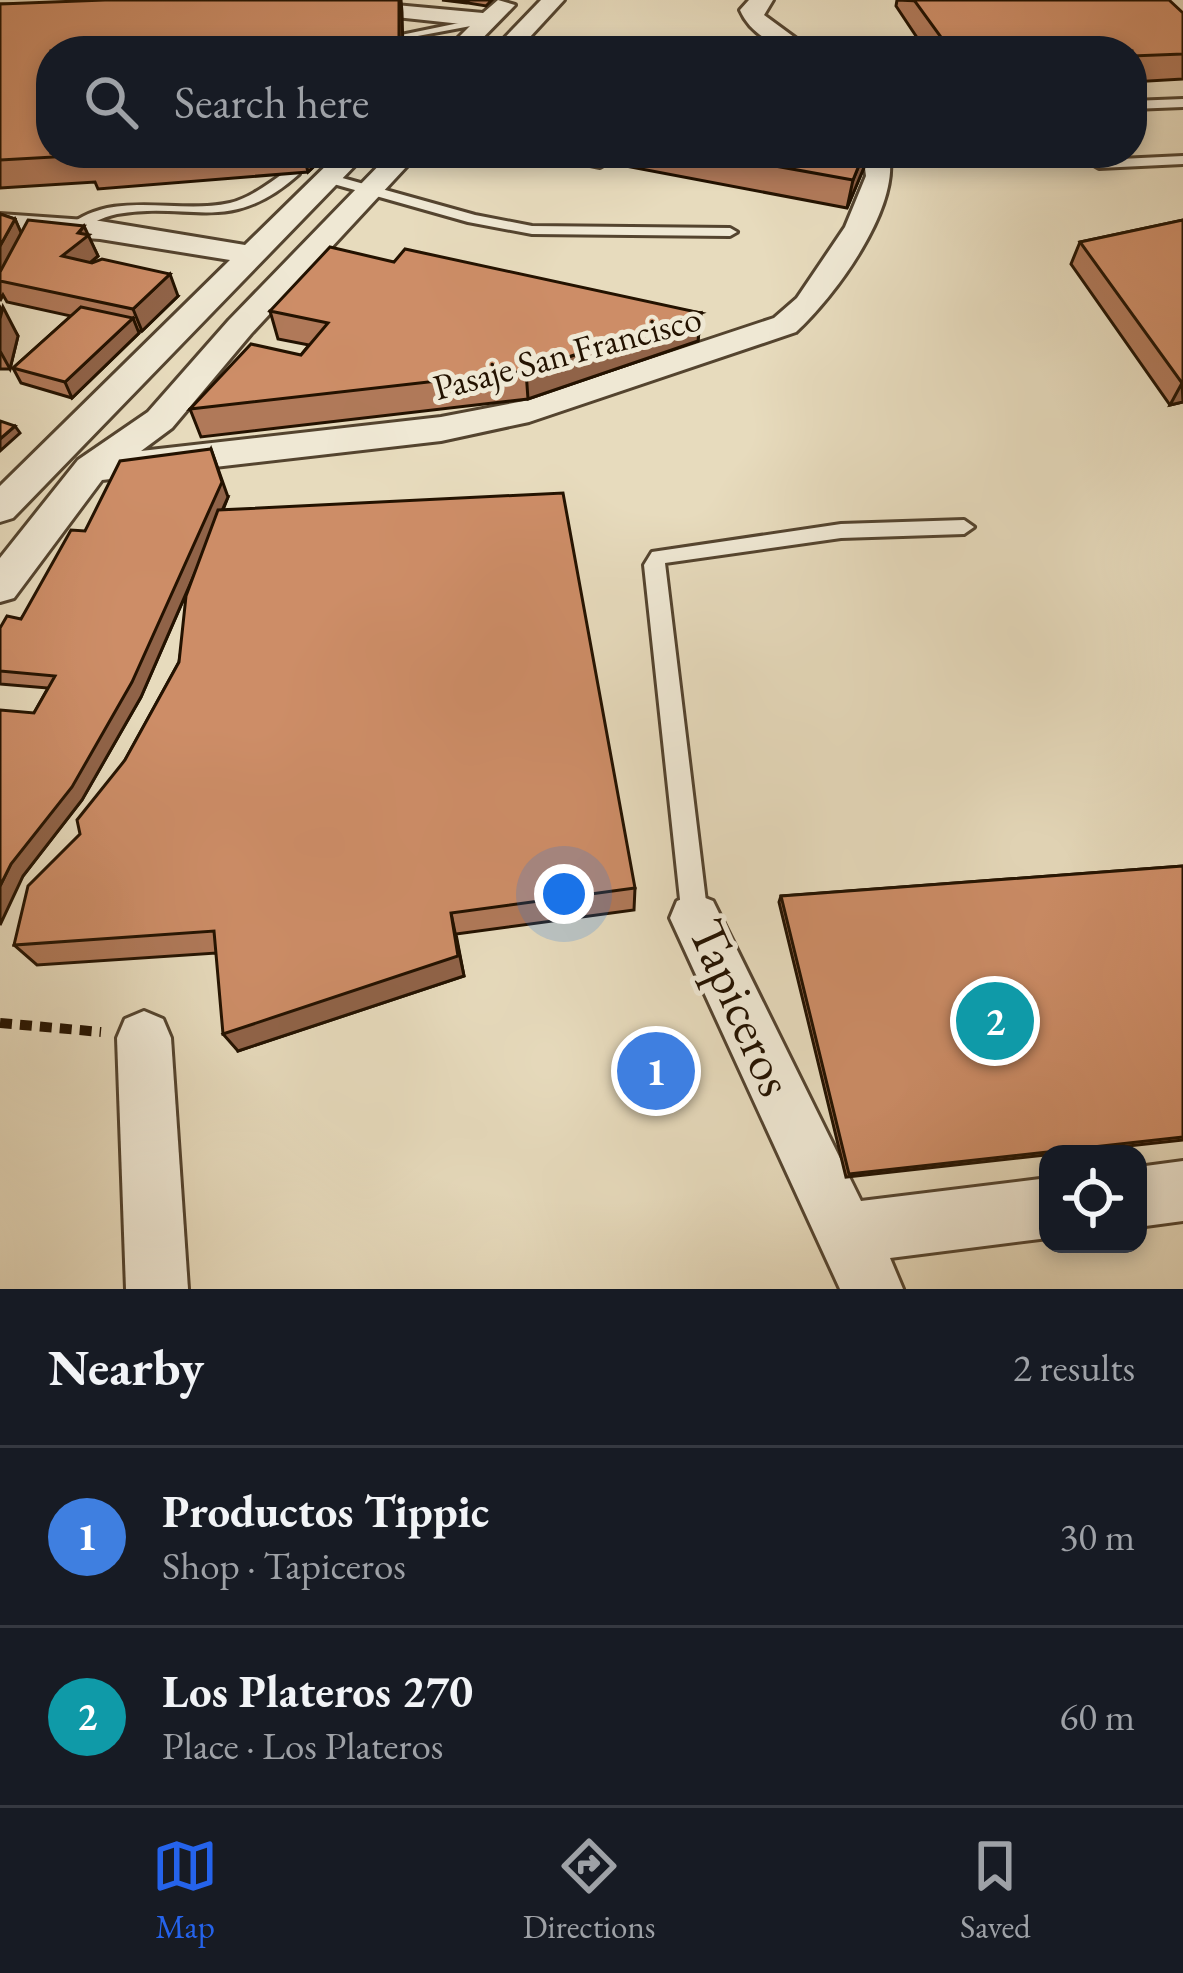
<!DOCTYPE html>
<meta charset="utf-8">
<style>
body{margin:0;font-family:"EB Garamond",serif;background:#242831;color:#f1f3f6}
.controls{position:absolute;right:36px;bottom:36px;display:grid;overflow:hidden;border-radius:24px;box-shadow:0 6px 18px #0003}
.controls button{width:108px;height:108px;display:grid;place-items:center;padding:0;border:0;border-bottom:3px solid #363941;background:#171b24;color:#f1f3f6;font:60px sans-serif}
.you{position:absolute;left:564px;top:894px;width:42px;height:42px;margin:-30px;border:9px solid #fff;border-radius:50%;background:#1a73e8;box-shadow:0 0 0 18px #1a73e833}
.badge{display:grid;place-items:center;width:78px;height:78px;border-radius:50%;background:#2563eb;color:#fff;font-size:39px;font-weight:700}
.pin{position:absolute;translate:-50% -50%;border:6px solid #fff;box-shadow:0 3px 12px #0006}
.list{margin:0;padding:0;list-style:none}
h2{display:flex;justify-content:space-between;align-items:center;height:156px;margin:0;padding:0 48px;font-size:51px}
h2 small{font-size:39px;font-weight:400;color:#9ea1a6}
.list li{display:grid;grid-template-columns:78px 1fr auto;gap:36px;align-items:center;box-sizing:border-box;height:180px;padding:0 48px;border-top:3px solid #363941}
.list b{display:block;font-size:45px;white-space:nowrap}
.list p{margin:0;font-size:39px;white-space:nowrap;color:#9ea1a6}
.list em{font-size:39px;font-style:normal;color:#9ea1a6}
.icon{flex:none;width:66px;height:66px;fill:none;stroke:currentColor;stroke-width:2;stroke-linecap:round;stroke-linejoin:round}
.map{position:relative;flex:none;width:1183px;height:1289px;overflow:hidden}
.search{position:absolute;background:#171b24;box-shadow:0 6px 18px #0003;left:36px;right:36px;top:36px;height:132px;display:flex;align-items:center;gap:30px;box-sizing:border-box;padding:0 42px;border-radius:48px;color:#9ea1a6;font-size:45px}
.sheet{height:516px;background:#171b24}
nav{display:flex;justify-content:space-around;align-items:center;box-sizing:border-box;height:168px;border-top:3px solid #363941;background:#171b24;font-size:33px;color:#9ea1a6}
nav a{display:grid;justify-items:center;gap:6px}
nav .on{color:#2563eb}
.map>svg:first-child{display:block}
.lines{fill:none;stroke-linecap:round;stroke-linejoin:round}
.service-casing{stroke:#54442f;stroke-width:6}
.minor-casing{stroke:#54442f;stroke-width:6}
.path{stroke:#231200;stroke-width:10;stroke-dasharray:12 8;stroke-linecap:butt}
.service{fill:#efe8d4;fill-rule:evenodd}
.minor{fill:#efe8d4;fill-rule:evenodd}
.wall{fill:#b07959;stroke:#231200;stroke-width:3}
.shaded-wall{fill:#906348;stroke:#231200;stroke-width:3}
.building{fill:#cd8d67;stroke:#231200;stroke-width:3}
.labels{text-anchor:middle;stroke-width:10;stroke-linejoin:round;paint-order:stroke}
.far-street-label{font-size:36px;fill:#231200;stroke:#efe8d4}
.near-street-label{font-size:51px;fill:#231200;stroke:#efe8d4}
</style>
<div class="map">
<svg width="1183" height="1289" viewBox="0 0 1183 1289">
<rect width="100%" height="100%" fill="#e7dbbd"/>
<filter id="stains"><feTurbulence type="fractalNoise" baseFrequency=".00167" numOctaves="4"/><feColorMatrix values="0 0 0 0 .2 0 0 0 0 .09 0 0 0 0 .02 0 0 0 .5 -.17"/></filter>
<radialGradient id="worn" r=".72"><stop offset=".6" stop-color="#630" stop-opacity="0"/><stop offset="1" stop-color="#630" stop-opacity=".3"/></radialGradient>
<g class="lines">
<defs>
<g id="service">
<polygon points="488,17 494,20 492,22 407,38 401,35"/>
<polygon points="467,39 527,48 533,51 504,51 463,44 461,42"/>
<polygon points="1183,99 1183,107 1132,109 1132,101"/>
<polygon points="531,153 563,153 607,163 600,167"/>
<polygon points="1183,156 1183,164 1099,168 1092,164 1099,160"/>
<path d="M287,171L299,174C230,236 192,201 117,214C101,217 88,226 73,232L66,228C113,188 175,215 230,203C251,198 269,183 287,171Z"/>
<polygon points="328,174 475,215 532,226 730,228 737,232 730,236 532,234 468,222 323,181 321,178"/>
<polygon points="964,520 974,527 964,534 841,538 665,563 708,918 704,927 695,930 686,927 682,918 644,565 652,552 841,524"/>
</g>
<g id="minor">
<polygon points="341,0 483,13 498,0 515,5 470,51 445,51 471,25 349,12 338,5"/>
<polygon points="541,0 564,0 517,51 492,51"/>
<path d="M749,0H773L764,15L813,51C784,51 752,38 740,10Z"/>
<polygon points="339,153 367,153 13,518 0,522 0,486 230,260 100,239 0,232 0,214 100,221 245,245"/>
<path d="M391,153H419L251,334L172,428L141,451L441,417L524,401L774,318L797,298L845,227L866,176L863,153H889C900,208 836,295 796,332L529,422L441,441L102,480L14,598L0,602V558L78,460L148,412L229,320Z"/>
<polygon points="695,894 713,901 861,1201 1048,1178 1048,1238 890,1258 903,1289 840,1289 670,918 677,901"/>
<polygon points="144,1011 163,1019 171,1038 188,1289 126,1289 117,1038 125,1019"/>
<polygon points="1183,1161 1183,1221 1138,1227 1138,1167"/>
</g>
</defs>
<use href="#service" class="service-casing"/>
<use href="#minor" class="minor-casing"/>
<polyline class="path" points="0,1023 101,1032"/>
<use href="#service" class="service"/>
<use href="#minor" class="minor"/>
</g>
<g class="wall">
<polygon points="442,0 492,0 486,6 468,3 468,1 466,3"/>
<polygon points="897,0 1183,13 1183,79 1132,82 1132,51 926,51 896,6"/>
<polygon points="0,4 402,12 51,153 328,153 308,172 98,189 95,182 0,188"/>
<polygon points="557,153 870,153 847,208"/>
<polygon points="0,214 15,219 21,233 87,234 98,256 91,262 178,296 142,331 139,331 139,333 72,398 21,383 13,368 71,316 7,302 3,295 0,301"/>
<polygon points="1183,220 1183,402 1170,405 1071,264 1080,242"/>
<polygon points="394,262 701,313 698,341 528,399 201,437 190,409 301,355 309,345 278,339 270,311"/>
<polygon points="0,307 18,336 10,369 0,369"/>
<polygon points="228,497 223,510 635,888 634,910 456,934 464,976 238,1051 216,953 37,965 14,945 125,760 179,662 193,578 141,697 82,800 23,876 34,713 48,688 0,684 0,628 21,619 85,531"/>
<polygon points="1183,866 1183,1140 846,1177 779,902 781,896"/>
</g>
<g class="shaded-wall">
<polygon points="399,0 401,0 402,12 403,51 399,51"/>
<polygon points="303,153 328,153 308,172"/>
<polygon points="864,153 870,153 847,208 853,180"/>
<polygon points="15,219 27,246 0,281 0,246"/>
<polygon points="84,226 98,256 72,278 62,256"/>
<polygon points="170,274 178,296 142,331 133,309"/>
<polygon points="3,307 18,336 10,369 0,351 0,319"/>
<polygon points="701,313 698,341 528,399 526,371"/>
<polygon points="133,318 139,333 72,398 65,382"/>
<polygon points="1182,383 1183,402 1170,405"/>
<polygon points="15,426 20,433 0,451 0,439"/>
<polygon points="211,449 228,497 141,697 82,800 23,876 0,925 0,886"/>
<polygon points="451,913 464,976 238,1051 223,1034"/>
</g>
<g class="building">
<polygon points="105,0 399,0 399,51 51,51 51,153 203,153 87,162 88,155 0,160 0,4"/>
<polygon points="914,0 1169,0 1183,13 1183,54 1132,56 1132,51 951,51"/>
<polygon points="703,153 864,153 853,180"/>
<polygon points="0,214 15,219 0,246"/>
<polygon points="28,220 84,226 78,233 89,235 62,256 92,263 102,259 170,274 133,309 0,281 0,272"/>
<polygon points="1183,220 1183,383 1182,383 1080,242"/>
<polygon points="330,247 394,262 405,249 701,313 526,371 190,409 251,344 301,355 328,323 270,311"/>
<polygon points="81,307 133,318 65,382 13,368"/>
<polygon points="0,421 15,426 0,439"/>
<polygon points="211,449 222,482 132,682 72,787 11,864 0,886 0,710 34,713 55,676 0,671 0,628 7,616 21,619 71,530 85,531 120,461"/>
<polygon points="563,493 635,888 451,913 458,956 223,1034 214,931 14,945 28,886 80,834 77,820 125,760 179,662 186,596 218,510"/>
<polygon points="1183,866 1183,1137 849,1174 781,896"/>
</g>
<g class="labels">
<g class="far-street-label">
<text transform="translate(567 352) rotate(-15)" y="13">Pasaje San Francisco</text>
</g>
<g class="near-street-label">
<text transform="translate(742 1007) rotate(66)" y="18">Tapiceros</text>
</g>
</g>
<rect width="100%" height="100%" filter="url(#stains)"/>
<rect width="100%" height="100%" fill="url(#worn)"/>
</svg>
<div class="controls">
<button><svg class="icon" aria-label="locate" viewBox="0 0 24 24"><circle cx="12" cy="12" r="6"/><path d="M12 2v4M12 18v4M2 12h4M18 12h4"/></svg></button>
</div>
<div class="you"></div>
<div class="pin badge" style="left:656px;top:1071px;background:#3f7fe0">1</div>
<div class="pin badge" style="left:995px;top:1021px;background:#0f9aa8">2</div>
<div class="search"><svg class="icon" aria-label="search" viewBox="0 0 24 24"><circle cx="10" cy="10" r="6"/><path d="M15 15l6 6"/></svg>Search here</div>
</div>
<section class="sheet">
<h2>Nearby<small>2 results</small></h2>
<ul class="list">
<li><span class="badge" style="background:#3f7fe0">1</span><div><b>Productos Tippic</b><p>Shop · Tapiceros</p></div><em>30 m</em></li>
<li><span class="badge" style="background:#0f9aa8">2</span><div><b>Los Plateros 270</b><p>Place · Los Plateros</p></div><em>60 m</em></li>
</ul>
</section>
<nav>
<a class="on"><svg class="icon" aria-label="map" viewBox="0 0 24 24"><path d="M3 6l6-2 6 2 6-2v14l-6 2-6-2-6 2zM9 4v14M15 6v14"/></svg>Map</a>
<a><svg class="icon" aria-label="directions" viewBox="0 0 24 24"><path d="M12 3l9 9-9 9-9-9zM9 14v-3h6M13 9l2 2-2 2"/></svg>Directions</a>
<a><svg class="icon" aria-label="saved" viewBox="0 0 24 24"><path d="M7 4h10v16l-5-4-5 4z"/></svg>Saved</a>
</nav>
